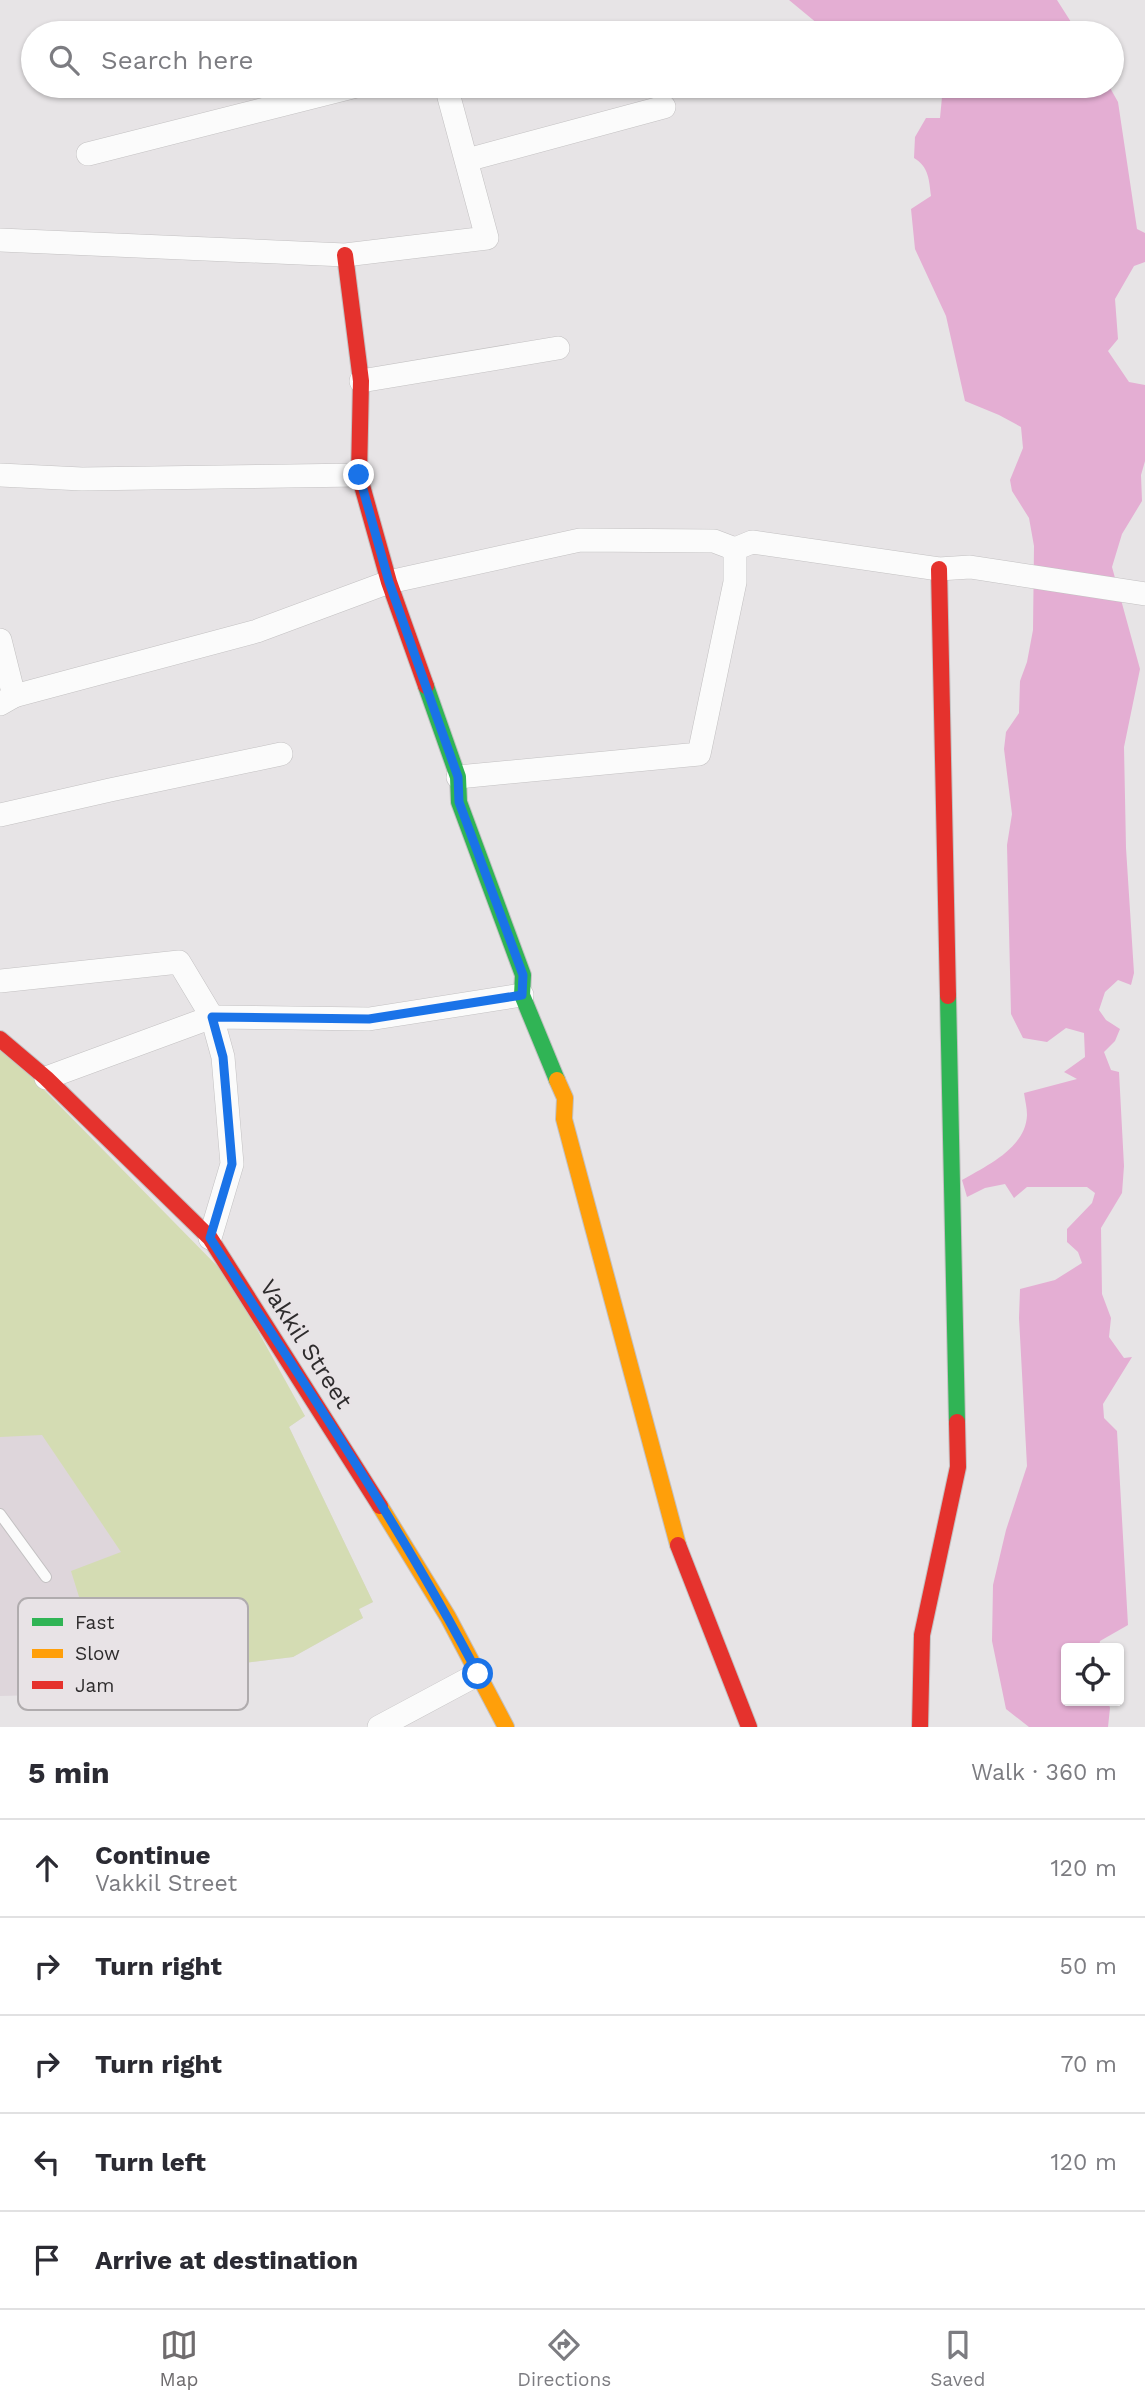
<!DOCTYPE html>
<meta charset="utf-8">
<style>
body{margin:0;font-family:"Work Sans",sans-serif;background:#f2f2f3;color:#2b2b33}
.controls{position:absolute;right:21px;bottom:21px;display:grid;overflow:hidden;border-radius:7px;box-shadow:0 2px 5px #0004}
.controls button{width:63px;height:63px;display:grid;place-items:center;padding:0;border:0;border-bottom:2px solid #e1e1e2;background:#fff;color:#2b2b33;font:35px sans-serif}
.stop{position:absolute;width:21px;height:21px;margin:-16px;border:5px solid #1a73e8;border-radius:50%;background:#fff}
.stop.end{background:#1a73e8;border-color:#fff;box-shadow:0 2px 7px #0008}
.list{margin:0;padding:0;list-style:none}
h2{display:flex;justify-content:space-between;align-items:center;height:91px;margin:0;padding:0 28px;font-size:30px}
h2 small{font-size:23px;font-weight:400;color:#7c7c81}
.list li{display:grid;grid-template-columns:46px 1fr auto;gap:21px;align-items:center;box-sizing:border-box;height:98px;padding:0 28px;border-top:2px solid #e1e1e2}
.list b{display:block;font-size:26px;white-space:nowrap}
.list p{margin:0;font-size:23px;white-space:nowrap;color:#7c7c81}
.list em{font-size:23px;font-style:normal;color:#7c7c81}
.icon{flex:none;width:38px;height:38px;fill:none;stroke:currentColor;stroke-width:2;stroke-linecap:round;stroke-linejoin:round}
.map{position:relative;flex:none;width:1145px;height:1727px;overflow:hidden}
.search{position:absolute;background:#fff;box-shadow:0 2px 5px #0004;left:21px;right:21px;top:21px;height:77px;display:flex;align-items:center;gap:18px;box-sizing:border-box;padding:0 24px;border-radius:38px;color:#7c7c81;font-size:26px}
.sheet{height:581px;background:#fff}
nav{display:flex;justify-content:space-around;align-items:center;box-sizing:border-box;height:98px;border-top:2px solid #e1e1e2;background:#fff;font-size:19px;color:#7c7c81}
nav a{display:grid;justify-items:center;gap:4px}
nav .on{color:#6f6c6e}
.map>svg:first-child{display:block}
.built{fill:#ded6db}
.green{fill:#d4dcb3}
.water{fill:#e4aed3}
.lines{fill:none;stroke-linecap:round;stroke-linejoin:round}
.lane-casing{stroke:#c3c1c2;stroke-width:12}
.street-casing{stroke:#c3c1c2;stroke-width:24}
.fast-casing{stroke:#c3c1c2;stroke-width:18}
.slow-casing{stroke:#c3c1c2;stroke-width:18}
.jam-casing{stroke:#c3c1c2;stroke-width:18}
.lane{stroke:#fbfbfb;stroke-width:10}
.street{stroke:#fbfbfb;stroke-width:23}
.fast{stroke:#30b455;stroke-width:16}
.slow{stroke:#ff9f0a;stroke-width:16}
.jam{stroke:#e5322d;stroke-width:16}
.route{stroke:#1a73e8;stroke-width:9}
.labels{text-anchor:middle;stroke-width:5;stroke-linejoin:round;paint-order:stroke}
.street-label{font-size:24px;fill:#2e2c2d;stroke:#e8e3e6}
.key{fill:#e8e3e6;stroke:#b0acae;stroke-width:2}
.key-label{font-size:19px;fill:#2e2c2d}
</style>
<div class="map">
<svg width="1145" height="1727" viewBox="0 0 1145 1727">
<rect width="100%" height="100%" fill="#e7e4e6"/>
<polygon class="built" points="0,1045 305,1416 289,1427 373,1602 359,1609 363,1618 293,1657 163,1673 160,1692 0,1696"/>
<polygon class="green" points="0,1045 228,1277 305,1416 289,1427 373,1602 359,1609 363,1618 293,1657 162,1673 98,1658 71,1571 121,1552 42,1435 0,1437"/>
<g class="water">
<polygon points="789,0 1057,0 1078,33 821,33 818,24"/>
<path d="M929,86H1109L1118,102L1137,229L1145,233V262L1134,266L1115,299L1118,339L1108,351L1129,382L1145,385V461L1141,475L1142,501L1122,534L1112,567L1140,669L1124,747L1126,848L1134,973L1131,985L1118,980L1105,992L1099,1010L1106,1020L1120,1029L1115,1041L1104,1052L1111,1070L1119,1072L1124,1166L1122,1193L1101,1228L1102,1294L1111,1318L1109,1337L1124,1358L1132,1357L1103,1404L1104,1418L1117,1431L1128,1625L1100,1641L1099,1648H1066V1701H1108L1110,1708L1108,1727H1029L1006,1709L992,1641L993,1585L1006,1530L1027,1466L1019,1318L1020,1289L1055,1280L1082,1263L1078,1252L1067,1242V1229L1092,1203L1095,1193L1087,1187H1027L1014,1198L1005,1184L985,1188L967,1197L962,1180C986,1166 1026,1148 1027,1115C1027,1108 1025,1100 1024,1093L1077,1079L1064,1072L1085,1057L1084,1033L1066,1028L1047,1042L1023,1038L1011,1014L1007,845L1012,814L1004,749L1006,732L1019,713L1020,681L1027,662L1033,630L1034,546L1029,518L1012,491L1010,480L1023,448L1021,427L999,415L965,401L946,316L915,249L911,209L931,196C929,180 929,167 914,158L915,137L926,118H940L942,97Z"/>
</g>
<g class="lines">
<defs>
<polyline id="lane" points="0,1514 46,1577"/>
<g id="street">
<polyline points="88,154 356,86"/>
<polyline points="467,160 664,107"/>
<polyline points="0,240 345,255 487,238 446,86"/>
<polyline points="361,381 558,348"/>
<polyline points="0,475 82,479 359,475"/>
<polyline points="0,640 14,696"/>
<polyline points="0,704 14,696 257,631 389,582 580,540 714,541 735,549"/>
<polyline points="458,777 699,754 735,582 735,549 752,542 939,569 970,567 1145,594"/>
<polyline points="0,815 110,790 281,754"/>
<polyline points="0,981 179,962 212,1017 223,1057 232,1164 210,1238"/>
<polyline points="46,1078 212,1017 369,1019 522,995"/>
<polyline points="379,1727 478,1674"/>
</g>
<g id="fast">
<polyline points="426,686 458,777 459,802 523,975 522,995 557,1080"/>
<polyline points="948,996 957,1422"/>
</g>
<g id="slow">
<polyline points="557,1080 565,1098 564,1119 678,1545"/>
<polyline points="380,1506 448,1617 506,1727"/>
</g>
<g id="jam">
<polyline points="345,255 361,381 359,475 389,582 426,686"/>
<polyline points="939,569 948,996"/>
<polyline points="0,1039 46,1078 210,1238 380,1506"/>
<polyline points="678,1545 749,1727"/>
<polyline points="920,1727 922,1635 958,1467 957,1422"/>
</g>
</defs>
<use href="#lane" class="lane-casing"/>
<use href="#street" class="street-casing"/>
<use href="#fast" class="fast-casing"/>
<use href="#slow" class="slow-casing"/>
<use href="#jam" class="jam-casing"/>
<use href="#lane" class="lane"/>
<use href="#street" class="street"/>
<use href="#fast" class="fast"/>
<use href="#slow" class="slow"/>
<use href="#jam" class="jam"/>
</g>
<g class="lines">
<path class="route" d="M359,475L389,582L458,777L459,802L523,975L522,995L369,1019L212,1017L223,1057L232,1164L210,1238C302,1381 399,1523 478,1674"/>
</g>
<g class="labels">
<g class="street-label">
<text transform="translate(306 1344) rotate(57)" y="8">Vakkil Street</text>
</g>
</g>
<rect x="18" y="1598" width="230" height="112" rx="10" class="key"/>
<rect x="32" y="1618" width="31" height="8" fill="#30b455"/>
<rect x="32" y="1649" width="31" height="9" fill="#ff9f0a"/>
<rect x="32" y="1681" width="31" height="8" fill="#e5322d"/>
<g class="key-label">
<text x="75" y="1629">Fast</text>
<text x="75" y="1660">Slow</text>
<text x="75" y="1692">Jam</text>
</g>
</svg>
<div class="controls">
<button><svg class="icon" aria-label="locate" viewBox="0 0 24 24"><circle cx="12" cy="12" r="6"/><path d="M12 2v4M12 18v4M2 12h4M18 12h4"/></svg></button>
</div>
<div class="stop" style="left:478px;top:1674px"></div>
<div class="stop end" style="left:359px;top:475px"></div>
<div class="search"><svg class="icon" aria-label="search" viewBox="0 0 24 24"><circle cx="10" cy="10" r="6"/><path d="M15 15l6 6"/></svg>Search here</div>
</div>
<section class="sheet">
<h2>5 min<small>Walk · 360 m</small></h2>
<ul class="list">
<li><svg class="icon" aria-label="ahead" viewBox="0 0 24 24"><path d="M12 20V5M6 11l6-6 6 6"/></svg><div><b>Continue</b><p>Vakkil Street</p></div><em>120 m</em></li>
<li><svg class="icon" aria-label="right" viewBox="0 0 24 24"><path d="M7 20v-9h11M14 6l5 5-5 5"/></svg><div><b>Turn right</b></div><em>50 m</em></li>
<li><svg class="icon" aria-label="right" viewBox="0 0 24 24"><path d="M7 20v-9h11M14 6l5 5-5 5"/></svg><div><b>Turn right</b></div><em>70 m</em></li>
<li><svg class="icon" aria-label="left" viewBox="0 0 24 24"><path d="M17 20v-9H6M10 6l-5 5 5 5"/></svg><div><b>Turn left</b></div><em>120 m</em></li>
<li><svg class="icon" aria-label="arrive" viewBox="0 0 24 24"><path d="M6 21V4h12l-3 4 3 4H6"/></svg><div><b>Arrive at destination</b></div></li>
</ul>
</section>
<nav>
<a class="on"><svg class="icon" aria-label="map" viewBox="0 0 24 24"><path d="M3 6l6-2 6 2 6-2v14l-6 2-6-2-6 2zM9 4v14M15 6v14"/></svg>Map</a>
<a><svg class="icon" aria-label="directions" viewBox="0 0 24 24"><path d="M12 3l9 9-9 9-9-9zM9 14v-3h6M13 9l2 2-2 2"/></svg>Directions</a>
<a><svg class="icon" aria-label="saved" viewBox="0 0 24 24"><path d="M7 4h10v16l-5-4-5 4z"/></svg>Saved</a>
</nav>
